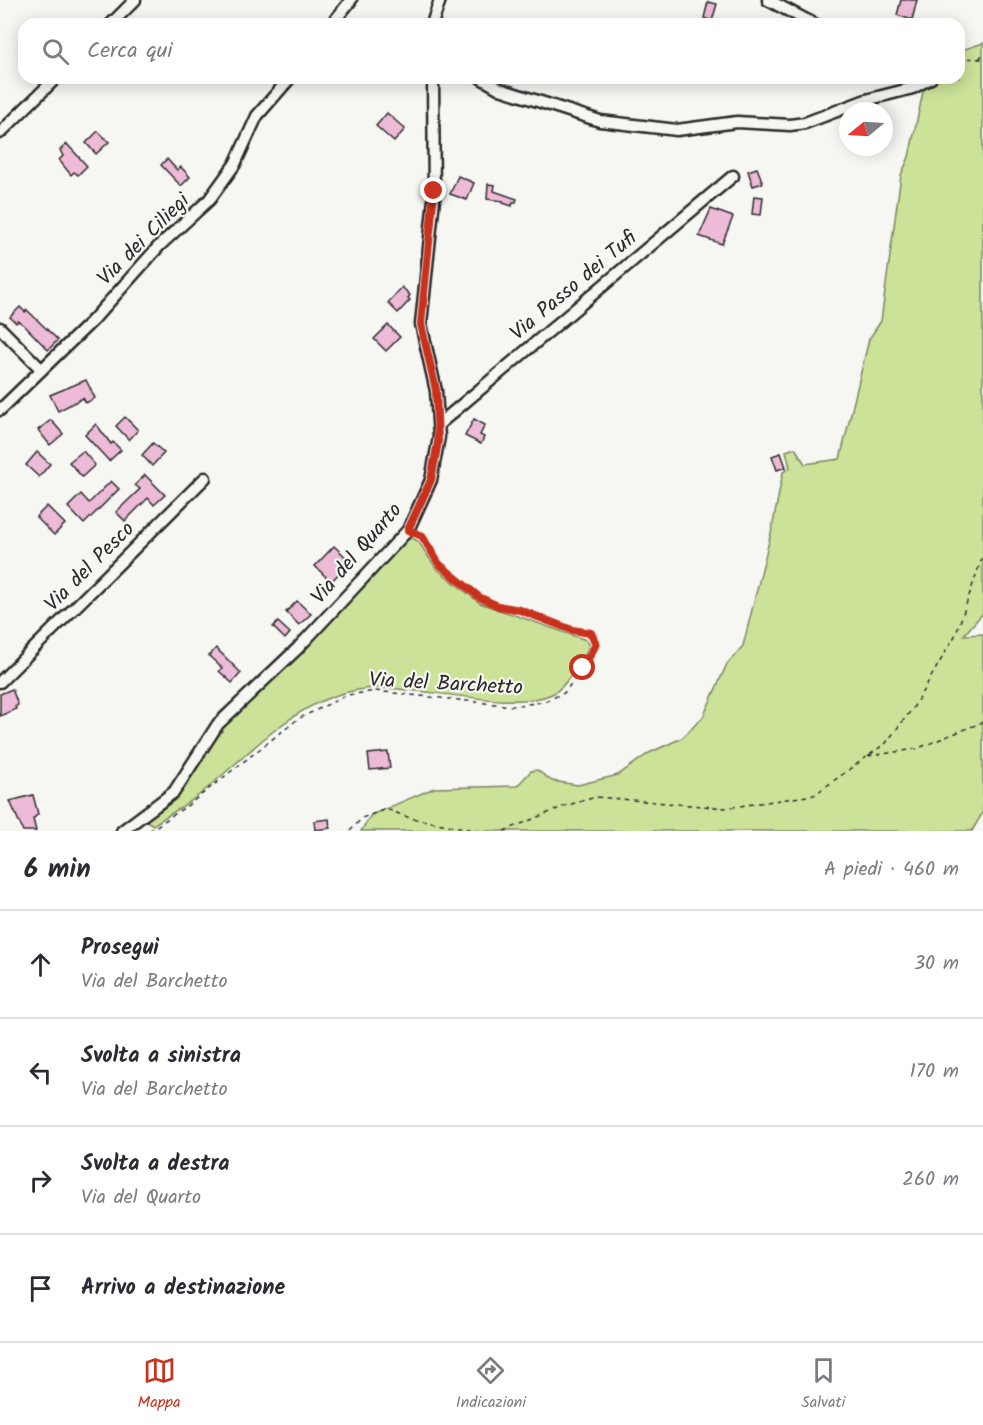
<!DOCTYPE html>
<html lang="it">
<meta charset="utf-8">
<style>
body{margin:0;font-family:Kalam,sans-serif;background:#f2f2f3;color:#2b2b33}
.compass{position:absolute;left:839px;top:102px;width:54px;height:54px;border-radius:50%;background:#fff;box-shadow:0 3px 15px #0003;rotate:252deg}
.stop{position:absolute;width:18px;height:18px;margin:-14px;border:4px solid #c8321e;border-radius:50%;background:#fff}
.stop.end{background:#c8321e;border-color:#fff;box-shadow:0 2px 6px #0008}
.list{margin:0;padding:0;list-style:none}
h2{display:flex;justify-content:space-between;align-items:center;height:78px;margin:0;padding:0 24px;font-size:26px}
h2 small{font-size:20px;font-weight:400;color:#7c7c81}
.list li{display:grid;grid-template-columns:39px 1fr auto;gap:18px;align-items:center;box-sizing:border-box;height:108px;padding:0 24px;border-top:2px solid #e1e1e2}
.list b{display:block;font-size:22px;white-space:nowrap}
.list p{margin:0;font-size:20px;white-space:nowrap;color:#7c7c81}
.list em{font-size:20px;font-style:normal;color:#7c7c81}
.icon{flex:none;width:33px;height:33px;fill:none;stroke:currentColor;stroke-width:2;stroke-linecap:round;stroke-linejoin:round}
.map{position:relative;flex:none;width:983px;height:831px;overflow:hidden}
.search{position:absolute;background:#fff;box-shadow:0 3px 15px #0003;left:18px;right:18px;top:18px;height:66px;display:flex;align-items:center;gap:15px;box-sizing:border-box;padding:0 21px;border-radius:18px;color:#7c7c81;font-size:22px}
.sheet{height:510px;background:#fff}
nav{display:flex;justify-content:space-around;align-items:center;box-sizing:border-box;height:84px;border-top:2px solid #e1e1e2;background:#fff;font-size:16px;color:#7c7c81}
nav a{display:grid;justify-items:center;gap:3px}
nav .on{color:#c8321e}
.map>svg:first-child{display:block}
.green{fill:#cbe298;stroke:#7b8662;stroke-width:1.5}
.building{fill:#edbad7;stroke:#2b2b2b;stroke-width:1.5}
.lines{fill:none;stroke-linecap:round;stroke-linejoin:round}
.minor-casing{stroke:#2b2b2b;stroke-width:15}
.path{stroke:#2b2b2b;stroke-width:1.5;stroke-dasharray:4.5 4.5;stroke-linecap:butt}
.minor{stroke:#f6f6f2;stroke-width:10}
.route{stroke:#c8321e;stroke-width:8}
.labels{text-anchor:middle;stroke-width:4.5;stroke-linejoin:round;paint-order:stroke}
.street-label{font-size:21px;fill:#2b2b2b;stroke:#f6f6f2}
</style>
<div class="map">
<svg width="983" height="831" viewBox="0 0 983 831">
<rect width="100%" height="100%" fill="#f6f6f2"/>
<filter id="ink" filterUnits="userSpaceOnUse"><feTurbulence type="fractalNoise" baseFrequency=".0167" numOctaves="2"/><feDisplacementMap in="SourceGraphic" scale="12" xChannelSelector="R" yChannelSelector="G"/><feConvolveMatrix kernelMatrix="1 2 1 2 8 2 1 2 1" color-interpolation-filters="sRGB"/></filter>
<g filter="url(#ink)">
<g class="green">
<polygon points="983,43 983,613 964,635 983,634 983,812 972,831 361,831 371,815 434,788 517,786 531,771 537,770 552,781 578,785 618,775 649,753 682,738 703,717 727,664 743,646 772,529 783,472 790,468 786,451 795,448 805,464 840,459 869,339 881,321 901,175 909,157 926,78 959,78 959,51"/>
<path d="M412,538L418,541L436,568L480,603L586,640L589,644C587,655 581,662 574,671C568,680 561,690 552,694C513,712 420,686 375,688C301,691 252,753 199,795C185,806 168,815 153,825L145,820L230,716L405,540Z"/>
</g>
<g class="building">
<polygon points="901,0 917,0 912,20 897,15"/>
<polygon points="708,2 717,4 712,21 704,18"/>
<polygon points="387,113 405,129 394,142 376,126"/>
<polygon points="98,131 109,142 96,154 86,143"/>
<polygon points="67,144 87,166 78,175 74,172 71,175 59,160 63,156 60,150"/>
<polygon points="167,159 177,170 181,167 190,177 181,186 161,165"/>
<polygon points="757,168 763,183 753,186 748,171"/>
<polygon points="458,176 474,183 467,200 450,194"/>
<polygon points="488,184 495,185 494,191 517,199 516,202 513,202 512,206 503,203 503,201 487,199"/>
<polygon points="754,196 763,197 761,215 752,214"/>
<polygon points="711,209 733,217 722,244 699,236"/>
<polygon points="402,287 410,295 408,298 410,300 398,313 388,303"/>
<polygon points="20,307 25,312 27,310 58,340 48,350 24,325 18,321 16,323 10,317"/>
<polygon points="388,325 400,337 386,351 374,339"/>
<polygon points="86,380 95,398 86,403 83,398 58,411 50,395"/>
<polygon points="125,417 138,430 129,440 116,426"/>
<polygon points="474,419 485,425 480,435 484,437 481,444 465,436"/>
<polygon points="51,420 63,434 50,445 38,430"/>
<polygon points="96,424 111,444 113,442 121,450 109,461 85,435"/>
<polygon points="153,443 164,453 152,466 142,455"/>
<polygon points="83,451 95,465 82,477 69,462"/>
<polygon points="37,452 50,464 39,477 26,465"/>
<polygon points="781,453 786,467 777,470 772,456"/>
<polygon points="145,475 165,495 154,505 148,498 125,521 116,512 140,489 135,485"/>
<polygon points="111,481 119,489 84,524 68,507 81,494 89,503"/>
<polygon points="47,506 65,524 54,535 36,517"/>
<polygon points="334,546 350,561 331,582 315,566"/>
<polygon points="297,601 311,614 299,625 286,612"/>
<polygon points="278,622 290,633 285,639 273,627"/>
<polygon points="216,648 241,673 232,683 219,671 222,668 209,656"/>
<polygon points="12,689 18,705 15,707 16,709 0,716 0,694"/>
<polygon points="388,752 390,768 370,770 368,754"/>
<polygon points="33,795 38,814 33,819 36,831 23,831 10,801"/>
<polygon points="329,819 330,828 315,830 314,821"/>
</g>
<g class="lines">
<defs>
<g id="minor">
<polyline points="768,0 814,24"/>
<polyline points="111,24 135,0"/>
<polyline points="332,24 351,0"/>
<polyline points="432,24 440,0"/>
<polyline points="481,78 500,89 600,121 677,130 737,122 790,125 805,123 866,100 913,88 931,78"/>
<polyline points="0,133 56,78"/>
<polyline points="0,328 41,369"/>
<polyline points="0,410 93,320 160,245 209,200 235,164 257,116 290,78"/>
<polyline points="439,424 733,176"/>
<polyline points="0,682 205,478"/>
<polyline points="122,831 174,792 218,724 298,648 408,530 431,480 439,437 436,391 421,324 434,199 433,78"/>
</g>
</defs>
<use href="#minor" class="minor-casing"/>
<g class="path">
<polyline points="959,58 983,59"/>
<polyline points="979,59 983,54"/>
<polyline points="868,756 916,749 983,722"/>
<polyline points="149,831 187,806 298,719 347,695 376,691 512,706 543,702 564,693 583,668 596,644 595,637 590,633 572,630 520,610 498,606 479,597 439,564 425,539 417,533"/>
<polyline points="350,831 362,818 386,809 410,818 480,831"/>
<polyline points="504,831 565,806 596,797 726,808 814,795 886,743 913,708 956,634 983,555"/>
</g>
<use href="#minor" class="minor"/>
</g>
</g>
<g class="lines" filter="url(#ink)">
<polyline class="route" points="434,191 421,324 436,390 438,442 431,480 408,530 422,536 439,564 479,597 498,606 520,610 572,630 591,633 596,644 583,668"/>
</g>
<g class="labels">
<g class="street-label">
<text transform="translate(143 239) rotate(-45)" y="7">Via dei Ciliegi</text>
<text transform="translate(573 285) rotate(-40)" y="7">Via Passo dei Tufi</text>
<text transform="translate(356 553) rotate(-49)" y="7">Via del Quarto</text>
<text transform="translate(89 566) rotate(-45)" y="7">Via del Pesco</text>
<text transform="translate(446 683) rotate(3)" y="7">Via del Barchetto</text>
</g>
</g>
</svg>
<svg class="compass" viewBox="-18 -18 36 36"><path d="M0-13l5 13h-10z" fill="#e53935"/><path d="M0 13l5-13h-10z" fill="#7c7c81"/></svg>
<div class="stop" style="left:583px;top:668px"></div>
<div class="stop end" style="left:434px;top:191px"></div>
<div class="search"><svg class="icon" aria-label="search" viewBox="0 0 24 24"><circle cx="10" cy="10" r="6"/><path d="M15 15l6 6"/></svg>Cerca qui</div>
</div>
<section class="sheet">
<h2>6 min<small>A piedi · 460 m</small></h2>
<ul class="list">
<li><svg class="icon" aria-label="ahead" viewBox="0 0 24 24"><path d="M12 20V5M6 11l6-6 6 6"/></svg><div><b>Prosegui</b><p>Via del Barchetto</p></div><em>30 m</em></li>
<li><svg class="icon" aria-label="left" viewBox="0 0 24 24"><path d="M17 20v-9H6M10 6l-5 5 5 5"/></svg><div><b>Svolta a sinistra</b><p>Via del Barchetto</p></div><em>170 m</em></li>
<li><svg class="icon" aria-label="right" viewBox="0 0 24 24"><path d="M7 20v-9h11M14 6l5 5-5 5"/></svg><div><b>Svolta a destra</b><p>Via del Quarto</p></div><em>260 m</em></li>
<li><svg class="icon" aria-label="arrive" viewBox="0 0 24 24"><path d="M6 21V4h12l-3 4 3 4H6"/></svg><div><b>Arrivo a destinazione</b></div></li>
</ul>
</section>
<nav>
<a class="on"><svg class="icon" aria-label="map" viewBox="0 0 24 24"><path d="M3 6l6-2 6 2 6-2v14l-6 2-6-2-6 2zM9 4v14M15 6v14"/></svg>Mappa</a>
<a><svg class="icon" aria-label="directions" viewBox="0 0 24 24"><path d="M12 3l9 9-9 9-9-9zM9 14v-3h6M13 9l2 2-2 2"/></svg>Indicazioni</a>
<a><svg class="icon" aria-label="saved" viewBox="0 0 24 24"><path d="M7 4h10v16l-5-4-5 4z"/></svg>Salvati</a>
</nav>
